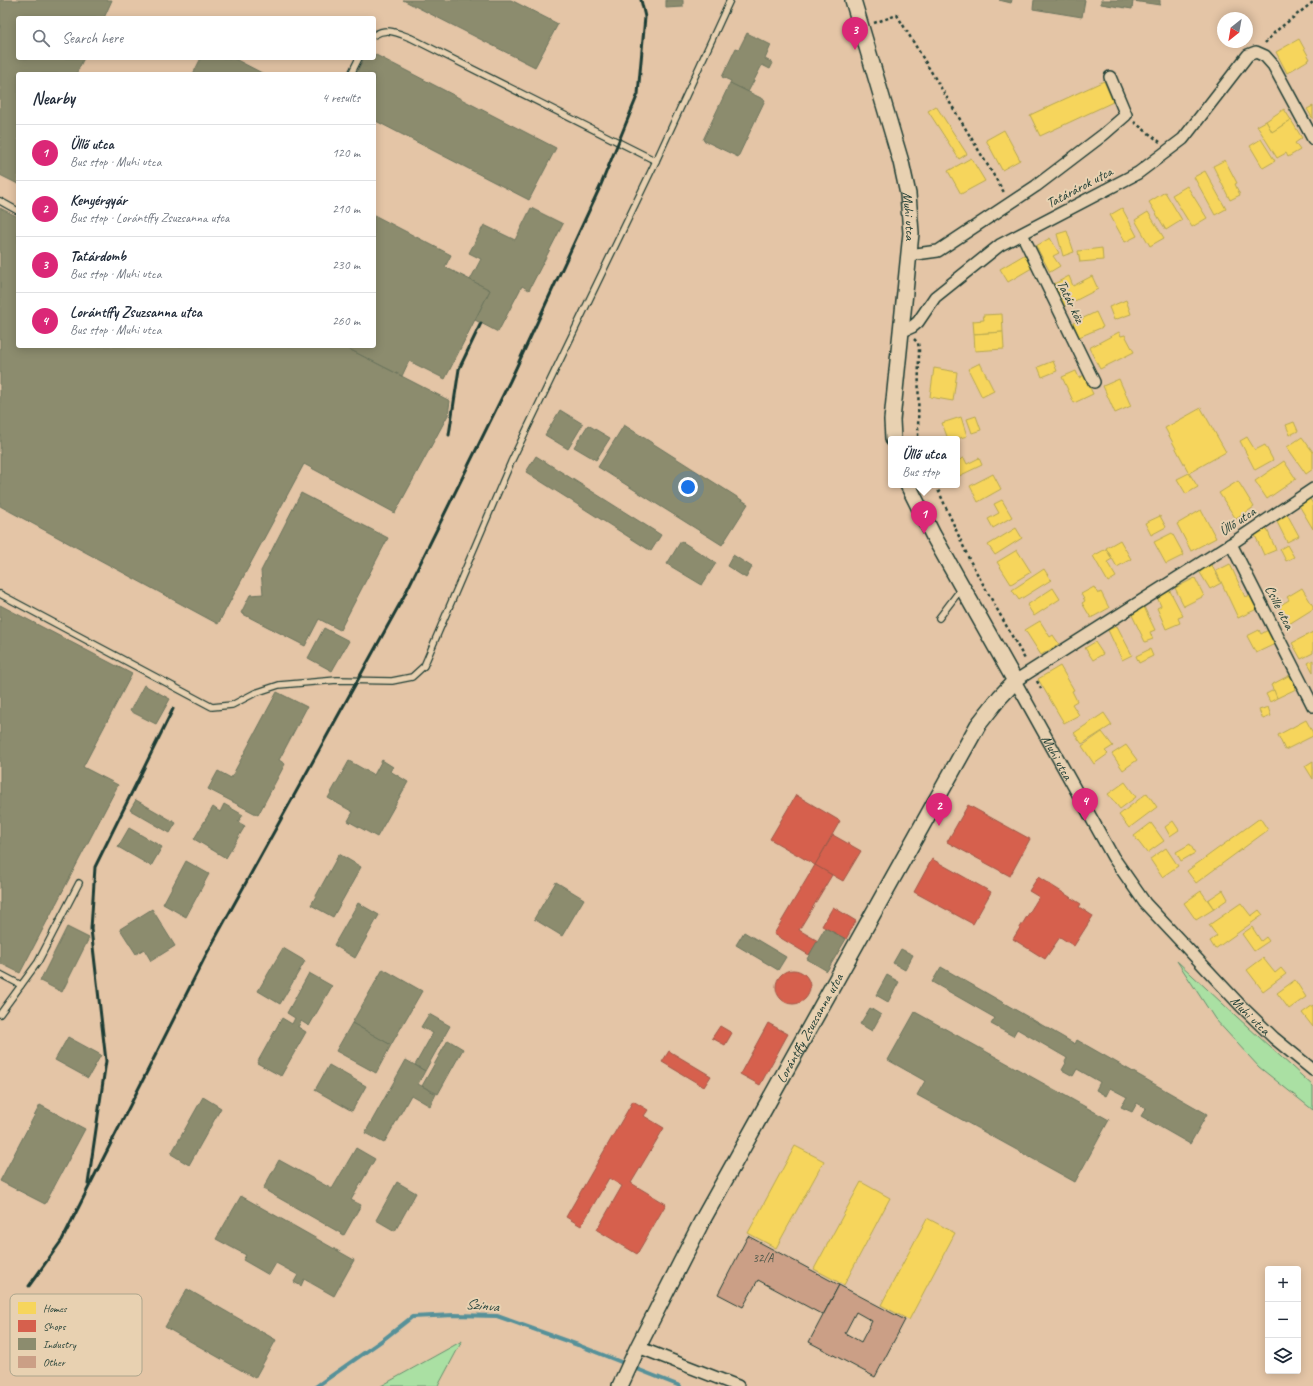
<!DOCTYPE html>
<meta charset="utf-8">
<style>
body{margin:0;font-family:Caveat,sans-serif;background:#f2f2f3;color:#1f2937}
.controls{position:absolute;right:12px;bottom:12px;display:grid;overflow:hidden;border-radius:4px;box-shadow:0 2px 10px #0003}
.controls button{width:36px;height:36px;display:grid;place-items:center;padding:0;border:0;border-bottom:1px solid #e0e1e3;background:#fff;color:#1f2937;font:20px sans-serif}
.compass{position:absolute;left:1217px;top:12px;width:36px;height:36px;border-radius:50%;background:#fff;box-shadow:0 2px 10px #0003;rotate:211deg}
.you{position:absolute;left:688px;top:487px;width:14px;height:14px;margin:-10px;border:3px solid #fff;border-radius:50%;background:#1a73e8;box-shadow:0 0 0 6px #1a73e833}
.badge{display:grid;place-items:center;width:26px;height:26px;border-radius:50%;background:#db2777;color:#fff;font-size:13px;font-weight:700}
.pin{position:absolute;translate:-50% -33px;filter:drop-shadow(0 1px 2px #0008)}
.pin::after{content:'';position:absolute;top:21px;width:14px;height:12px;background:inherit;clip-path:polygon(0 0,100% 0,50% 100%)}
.popup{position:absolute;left:888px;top:436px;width:72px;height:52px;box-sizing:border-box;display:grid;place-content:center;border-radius:4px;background:#fff;filter:drop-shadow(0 1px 3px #0005);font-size:13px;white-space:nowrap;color:#747a83}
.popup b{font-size:15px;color:#1f2937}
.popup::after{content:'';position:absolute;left:50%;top:100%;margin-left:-8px;border:8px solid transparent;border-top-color:#fff}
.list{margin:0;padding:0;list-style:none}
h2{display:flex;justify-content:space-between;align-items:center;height:52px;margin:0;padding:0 16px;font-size:17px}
h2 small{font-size:13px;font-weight:400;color:#747a83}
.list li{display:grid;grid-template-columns:26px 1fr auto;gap:12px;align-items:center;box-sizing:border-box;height:56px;padding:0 16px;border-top:1px solid #e0e1e3}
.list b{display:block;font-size:15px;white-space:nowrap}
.list p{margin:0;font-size:13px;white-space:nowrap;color:#747a83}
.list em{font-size:13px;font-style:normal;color:#747a83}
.icon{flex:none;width:22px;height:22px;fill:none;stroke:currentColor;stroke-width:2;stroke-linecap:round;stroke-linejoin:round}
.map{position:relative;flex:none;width:1313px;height:1386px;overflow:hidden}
.search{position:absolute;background:#fff;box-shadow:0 2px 10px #0003;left:16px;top:16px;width:360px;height:44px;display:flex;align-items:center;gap:10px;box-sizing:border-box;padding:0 14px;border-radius:4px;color:#747a83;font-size:15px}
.panel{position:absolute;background:#fff;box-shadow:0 2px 10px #0003;left:16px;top:72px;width:360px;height:276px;border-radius:4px}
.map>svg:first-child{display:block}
.green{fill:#aae0a3;stroke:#648e6c}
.homes{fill:#f6d55c;stroke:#b6a750}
.shops{fill:#d6604d;stroke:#9f5646}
.industry{fill:#8c8c6e;stroke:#6b745d}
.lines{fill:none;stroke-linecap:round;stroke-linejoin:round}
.stream{stroke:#579199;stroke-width:4}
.building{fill:#cb9f86;stroke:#1f3d34;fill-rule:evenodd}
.lane-casing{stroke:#1f3d34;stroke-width:8}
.street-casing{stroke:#1f3d34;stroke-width:14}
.secondary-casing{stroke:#1f3d34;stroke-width:18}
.path{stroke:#1f3d34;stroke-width:2.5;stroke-dasharray:3 3;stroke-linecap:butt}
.lane{stroke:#e8d1b1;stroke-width:5.5}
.street{stroke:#e8d1b1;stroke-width:11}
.secondary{stroke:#e8d1b1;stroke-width:15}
.rail{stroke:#1f3d34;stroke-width:3}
.labels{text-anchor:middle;stroke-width:4;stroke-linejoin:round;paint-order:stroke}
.number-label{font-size:12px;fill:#4a5648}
.street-label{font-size:14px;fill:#1f3d34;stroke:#e8d1b1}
.water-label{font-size:15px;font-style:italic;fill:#24443c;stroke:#e8d1b1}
.key{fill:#e8d1b1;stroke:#aca58c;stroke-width:1}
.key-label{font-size:11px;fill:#1f3d34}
</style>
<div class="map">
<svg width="1313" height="1386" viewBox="0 0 1313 1386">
<rect width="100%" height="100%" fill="#e4c5a6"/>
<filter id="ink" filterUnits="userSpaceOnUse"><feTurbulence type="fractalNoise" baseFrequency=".025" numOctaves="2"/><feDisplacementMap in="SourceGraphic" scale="8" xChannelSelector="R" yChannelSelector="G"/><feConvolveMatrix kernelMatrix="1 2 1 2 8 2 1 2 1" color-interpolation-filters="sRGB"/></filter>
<g filter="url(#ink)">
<g class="green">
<polygon points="1177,961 1237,1017 1313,1086 1313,1110 1259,1067 1215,1019"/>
<polygon points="462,1341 438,1386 381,1386"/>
</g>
<g class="homes">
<polygon points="1299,39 1310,59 1287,73 1276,52"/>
<polygon points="1104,81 1113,102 1040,136 1030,115"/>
<polygon points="936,106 967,154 959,159 928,111"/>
<polygon points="1313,106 1313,119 1307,109"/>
<polygon points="1284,109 1291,120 1272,132 1266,121"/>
<polygon points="1291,120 1302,138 1295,143 1300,150 1288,157 1286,153 1277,158 1257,126 1266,121 1272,132"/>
<polygon points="1004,130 1020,160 1002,170 986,140"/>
<polygon points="1261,139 1275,161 1263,168 1250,146"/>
<polygon points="971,158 985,181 961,194 948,171"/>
<polygon points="1225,160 1237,183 1235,184 1240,195 1230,200 1213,166"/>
<polygon points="1205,171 1226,209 1215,215 1194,177"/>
<polygon points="1187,186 1207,218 1192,227 1172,195"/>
<polygon points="1165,192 1182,220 1166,230 1149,202"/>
<polygon points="1122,208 1137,236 1125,242 1110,215"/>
<polygon points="1148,212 1164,238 1150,246 1135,220"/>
<polygon points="1067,231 1074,252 1063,256 1057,234"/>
<polygon points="1050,238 1059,253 1053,256 1060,266 1050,272 1036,246"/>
<polygon points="1102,248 1103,260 1080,262 1078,251"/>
<polygon points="1029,252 1037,265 1008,282 1000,269"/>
<polygon points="1069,276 1073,286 1092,276 1098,289 1065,306 1054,284"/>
<polygon points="1126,300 1131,314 1114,320 1109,307"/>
<polygon points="1096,312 1103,327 1079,337 1073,323"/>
<polygon points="1002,314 1003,332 974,334 973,321 984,320 983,315"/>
<polygon points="1003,332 1004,349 975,351 974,334"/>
<polygon points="1119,332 1121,336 1125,335 1134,352 1100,369 1089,348"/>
<polygon points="1053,361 1057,371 1042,377 1038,367"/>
<polygon points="980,363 994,391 982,397 968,369"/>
<polygon points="934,368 957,372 953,401 930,397"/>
<polygon points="1076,371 1079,378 1084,375 1093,394 1074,403 1062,377"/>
<polygon points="1119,379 1131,406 1115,413 1103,386"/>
<polygon points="1201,408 1226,452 1189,473 1165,428"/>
<polygon points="976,416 981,430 972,433 967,419"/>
<polygon points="961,417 967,436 957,439 948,439 942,423"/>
<polygon points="1294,422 1298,431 1290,435 1286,425"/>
<polygon points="1247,437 1255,450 1265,445 1273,460 1255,470 1240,441"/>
<polygon points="1302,437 1313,452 1313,469 1306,474 1287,447"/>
<polygon points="964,458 967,464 979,458 982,465 957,477 957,461"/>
<polygon points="1284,461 1296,479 1267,499 1255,481"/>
<polygon points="1189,473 1198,487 1186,494 1177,479"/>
<polygon points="993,474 1001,489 978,502 970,486"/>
<polygon points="1238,481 1254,507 1236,519 1219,493"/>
<polygon points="1308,496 1313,504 1313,529 1297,502"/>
<polygon points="1002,500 1012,517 993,528 988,519 999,513 994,504"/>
<polygon points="1201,510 1216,538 1191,551 1177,524"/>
<polygon points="1287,514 1299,536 1287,542 1276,520"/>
<polygon points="1160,516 1166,527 1151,535 1145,523"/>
<polygon points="1266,527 1276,550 1264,555 1254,533"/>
<polygon points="1016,528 1022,538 995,555 988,545"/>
<polygon points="1172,533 1184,555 1166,564 1154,542"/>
<polygon points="1120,540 1131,559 1117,567 1106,548"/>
<polygon points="1287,545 1294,557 1286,561 1280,549"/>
<polygon points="1106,549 1112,559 1107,562 1116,577 1108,582 1093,556"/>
<polygon points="1017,550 1031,572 1011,584 997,562"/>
<polygon points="1211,564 1221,583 1210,589 1199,571"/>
<polygon points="1230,564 1245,597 1251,595 1257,609 1238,618 1216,571"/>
<polygon points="1044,569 1051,580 1019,600 1012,590"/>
<polygon points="1195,578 1204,596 1184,606 1175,588"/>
<polygon points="1094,587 1098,594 1101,592 1109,608 1091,618 1082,603 1085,601 1081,594"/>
<polygon points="1053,588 1060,599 1034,616 1027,605"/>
<polygon points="1302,588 1313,606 1313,609 1289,624 1279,606 1289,600 1287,597"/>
<polygon points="1170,591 1183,616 1178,618 1180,623 1166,629 1157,608 1161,606 1157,597"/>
<polygon points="1144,607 1155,630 1150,632 1153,639 1145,642 1131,613"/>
<polygon points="1040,621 1050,637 1053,635 1059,644 1041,655 1025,630"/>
<polygon points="1117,626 1132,655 1122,660 1108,630"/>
<polygon points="1259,630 1261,634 1268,630 1275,644 1256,653 1247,636"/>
<polygon points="1313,632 1313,653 1301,659 1292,643"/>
<polygon points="1095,642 1103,654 1093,660 1085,648"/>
<polygon points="1150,649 1153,656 1139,663 1136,656"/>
<polygon points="1313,660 1313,672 1308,663"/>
<polygon points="1060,666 1074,690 1072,691 1077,701 1072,704 1079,715 1064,723 1038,679"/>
<polygon points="1290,675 1296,689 1277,698 1271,685"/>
<polygon points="1274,690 1277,698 1270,702 1266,694"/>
<polygon points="1268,707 1271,716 1263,719 1259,710"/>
<polygon points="1104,713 1112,725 1082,744 1074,733"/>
<polygon points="1306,720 1313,733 1313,736 1285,750 1278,735"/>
<polygon points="1102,732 1113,746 1105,751 1108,754 1094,764 1082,746"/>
<polygon points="1126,745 1137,760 1123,770 1112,754"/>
<polygon points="1313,761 1313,779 1305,766"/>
<polygon points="1125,782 1136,797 1120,809 1108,794"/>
<polygon points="1147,793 1157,807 1129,828 1119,815"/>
<polygon points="1260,818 1268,830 1196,883 1187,871"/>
<polygon points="1173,821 1179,830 1170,836 1165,827"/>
<polygon points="1151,823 1164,841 1147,853 1134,836"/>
<polygon points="1190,844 1195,853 1181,861 1176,852"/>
<polygon points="1166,848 1178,866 1162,877 1150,859"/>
<polygon points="1223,890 1228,899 1214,909 1208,900"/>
<polygon points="1201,891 1214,909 1196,920 1184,903"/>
<polygon points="1241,903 1251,916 1259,910 1263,915 1215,949 1210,941 1217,936 1209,925"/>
<polygon points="1252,927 1261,941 1266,937 1269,941 1254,951 1242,934"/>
<polygon points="1263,958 1275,973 1281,968 1286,974 1263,991 1247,970"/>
<polygon points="1295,980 1306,997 1289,1009 1277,993"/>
<polygon points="1313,1005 1313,1027 1302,1013"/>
<polygon points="795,1146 824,1161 776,1248 748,1233"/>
<polygon points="861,1182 890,1198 844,1285 814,1269"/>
<polygon points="927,1218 955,1233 909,1320 881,1305"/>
</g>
<g class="shops">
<polygon points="796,795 840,821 815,865 770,839"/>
<polygon points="968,805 1030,839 1010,876 947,842"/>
<polygon points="833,835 861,851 843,881 815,865"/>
<polygon points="932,859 991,892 973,924 914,892"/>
<polygon points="815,865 832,875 799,930 818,941 809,955 774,934"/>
<polygon points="1038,877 1081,904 1079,907 1093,916 1074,946 1060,937 1045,959 1013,939 1039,897 1029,891"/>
<polygon points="833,907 856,921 846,939 822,926"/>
<circle cx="793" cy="987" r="17"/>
<polygon points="768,1023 788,1034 760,1085 740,1074"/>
<polygon points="720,1026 732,1033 725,1045 712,1038"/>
<polygon points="669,1051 711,1076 704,1087 662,1062"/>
<polygon points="633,1101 648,1110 644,1116 664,1128 631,1183 666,1204 637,1254 597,1230 622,1186 609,1178 581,1226 566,1217"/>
</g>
<g class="industry">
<polygon points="0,0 112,0 104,18 18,18 18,58 84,58 76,74 18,74 18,184 0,175"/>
<polygon points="403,0 511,0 558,24 535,67"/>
<polygon points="666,0 683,0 683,7 666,8"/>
<polygon points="999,0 1012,0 1011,3"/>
<polygon points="1034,0 1085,0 1082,17 1033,9"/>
<polygon points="1101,0 1160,0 1160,5 1133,1 1132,9 1101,4"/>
<polygon points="747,33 771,45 765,59 773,63 770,69 762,65 748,92 730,83 731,81 722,77 736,48 739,49"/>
<polygon points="374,54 556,148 529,200 374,120 374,74 356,74 364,58 374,58"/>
<polygon points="201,58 233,58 264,74 193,74"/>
<polygon points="730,83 765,100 738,157 703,140"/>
<polygon points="0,208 18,217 18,346 343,346 450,401 448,415 395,513 304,464 218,624 0,506"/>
<polygon points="531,208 563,224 529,290 522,286 498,332 475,320 490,290 470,280 481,259 469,253 484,225 515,240"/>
<polygon points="374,215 451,255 445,267 490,290 445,379 409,361 402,376 343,346 374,346"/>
<polygon points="560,410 583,424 568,449 545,435"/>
<polygon points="588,425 610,438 596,460 574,447"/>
<polygon points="624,425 748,504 722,545 598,467"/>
<polygon points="536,456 661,535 651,551 526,472"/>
<polygon points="301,493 388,538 340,630 319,619 305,646 241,613 250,595 263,594 261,571"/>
<polygon points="681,541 716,563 702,585 667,564"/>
<polygon points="733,555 752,567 746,578 727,566"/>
<polygon points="0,605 132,674 83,767 118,785 20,973 0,963"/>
<polygon points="324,628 349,641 332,671 308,658"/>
<polygon points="144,685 170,699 156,724 130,711"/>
<polygon points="277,692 307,707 279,760 285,764 258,815 208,789 218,771 231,778"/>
<polygon points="382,760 393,767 390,771 408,782 377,837 348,821 353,812 328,798 349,761 374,775"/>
<polygon points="136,800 176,823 170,833 130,810"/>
<polygon points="224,804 243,815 238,822 245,826 226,858 194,839 213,807 220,812"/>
<polygon points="129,828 162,847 151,866 118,847"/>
<polygon points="339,854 361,867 333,917 311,905"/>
<polygon points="186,861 209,874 186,917 163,904"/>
<polygon points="556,882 584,899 562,936 534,919"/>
<polygon points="358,903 379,915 355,958 334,945"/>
<polygon points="152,909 175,946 151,961 144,949 136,954 120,929"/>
<polygon points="67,927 89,938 62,992 40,981"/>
<polygon points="825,928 846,939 827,971 807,959"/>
<polygon points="744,932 786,957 778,970 736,945"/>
<polygon points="283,948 305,961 280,1004 258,991"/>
<polygon points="901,949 913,955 905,970 893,963"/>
<polygon points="941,967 1075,1044 1077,1040 1207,1114 1190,1144 1141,1116 1146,1108 1137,1103 1132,1112 1121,1107 1127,1097 1110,1088 1106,1096 1096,1090 1100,1082 1077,1069 1073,1076 1062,1070 1066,1063 1065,1062 1067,1058 1017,1029 1013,1036 991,1024 995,1018 932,982"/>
<polygon points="383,969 422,991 391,1045 352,1023"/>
<polygon points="309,973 332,986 309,1026 301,1021 298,1027 306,1032 281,1076 257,1063 282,1018 292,1024 295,1018 287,1013"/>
<polygon points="887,975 899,982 888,1002 876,995"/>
<polygon points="870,1008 881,1015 872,1031 860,1024"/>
<polygon points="915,1012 1109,1120 1075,1182 917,1095 925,1081 888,1060"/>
<polygon points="429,1014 450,1026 425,1071 415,1065 433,1033 421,1027"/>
<polygon points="352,1023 391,1045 376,1073 336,1051"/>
<polygon points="68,1037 101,1055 88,1078 55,1060"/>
<polygon points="448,1040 463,1049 438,1094 422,1086"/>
<polygon points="406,1060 425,1071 418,1084 436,1094 430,1106 411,1095 384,1143 365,1133"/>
<polygon points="329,1065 366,1086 352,1111 315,1090"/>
<polygon points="203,1097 221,1108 189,1165 171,1154"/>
<polygon points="40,1105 85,1129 45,1204 0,1181"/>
<polygon points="356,1148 375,1159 351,1200 361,1205 344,1235 263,1189 279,1160 332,1189"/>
<polygon points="397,1182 416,1193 395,1231 376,1220"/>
<polygon points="241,1196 354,1260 334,1296 304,1279 301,1286 294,1282 298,1275 276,1263 269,1275 243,1260 246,1255 216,1239"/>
<polygon points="187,1289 276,1340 255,1378 165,1327"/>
</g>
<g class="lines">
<g class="stream">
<polyline points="632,1367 680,1386"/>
<polyline points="317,1386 384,1339 412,1317 454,1315 497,1316 578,1345 626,1364"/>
</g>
</g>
<g class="building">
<polygon points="748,1236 839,1285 823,1315 758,1280 743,1307 718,1294"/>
<path d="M839,1285L905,1320L875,1377L809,1342ZM856,1312L872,1321L861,1342L845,1333Z"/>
</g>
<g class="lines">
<defs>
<g id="lane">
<path d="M374,35C388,27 397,33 411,38L656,161"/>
<polyline points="351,74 359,58"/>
<polyline points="0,201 18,211"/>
<polyline points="0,594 212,707 232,705 255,693 279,685 337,680 392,681 412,677 424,666 511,462 656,161 730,0"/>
<polyline points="939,618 961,589"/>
<polyline points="0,974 21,985"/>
<polyline points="0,1014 38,962 79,883"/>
</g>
<g id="street">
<polyline points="1022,234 1094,382"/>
<polyline points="909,255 938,251 1036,186 1103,135 1126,115 1110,77"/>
<polyline points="901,332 912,327 918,322 935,297 1000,245 1138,173 1183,139 1248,55 1256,52 1265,56 1273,65 1313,139"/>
<path id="s1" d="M1313,489L1231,544L1015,681L1113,857L1145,903L1241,1006L1274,1038L1313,1070"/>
<polyline points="1231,544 1313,706"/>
<polyline points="638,1347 738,1386"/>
</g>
<g id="secondary">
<path id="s2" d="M853,0L901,162L908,194L911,233L892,420L893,439"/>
<path id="s3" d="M620,1386L638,1347L702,1221L978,725L1000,697L1015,681L933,535L908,485"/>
</g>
</defs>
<use href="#lane" class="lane-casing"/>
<use href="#street" class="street-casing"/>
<use href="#secondary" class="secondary-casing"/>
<g class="path">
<polyline points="874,23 897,15 1005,194"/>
<polyline points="1265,43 1276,31 1313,2"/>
<polyline points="1134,122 1160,142"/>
<polyline points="914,339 918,343 919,349 918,439"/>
<polyline points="936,485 969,559 1026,661"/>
<polyline points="1037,681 1042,691"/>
</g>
<use href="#lane" class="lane"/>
<use href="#street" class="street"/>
<use href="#secondary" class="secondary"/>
<g class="rail">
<polyline points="449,435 459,369 481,323"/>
<polyline points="88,1184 106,1061 91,929 95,867 173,709"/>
<polyline points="29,1286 62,1240 206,955 403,598 510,381 600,187 638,94 645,17 641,0"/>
</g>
</g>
</g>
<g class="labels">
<g class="number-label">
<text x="763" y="1262">32/A</text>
</g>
<g class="street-label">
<text transform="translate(1079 187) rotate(-28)" y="5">Tatárárok utca</text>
<text dy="5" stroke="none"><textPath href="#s2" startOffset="224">Muhi utca</textPath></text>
<text transform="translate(1071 301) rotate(64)" y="5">Tatár köz</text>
<text transform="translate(1237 521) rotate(-34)" y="5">Üllő utca</text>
<text transform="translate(1280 607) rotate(63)" y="5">Csille utca</text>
<text dy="5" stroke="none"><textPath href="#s1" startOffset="442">Muhi utca</textPath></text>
<text dy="5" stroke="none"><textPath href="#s1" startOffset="766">Muhi utca</textPath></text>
<text dy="5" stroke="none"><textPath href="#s3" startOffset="405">Lorántffy Zsuzsanna utca</textPath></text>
</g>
<g class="water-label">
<text transform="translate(482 1305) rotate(5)" y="5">Szinva</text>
</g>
</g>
<rect x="10" y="1294" width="132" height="82" rx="6" class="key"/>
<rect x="18" y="1302" width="18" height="12" fill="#f6d55c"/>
<rect x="18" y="1320" width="18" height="12" fill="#d6604d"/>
<rect x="18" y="1338" width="18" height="12" fill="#8c8c6e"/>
<rect x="18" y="1356" width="18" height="12" fill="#cb9f86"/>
<g class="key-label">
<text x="43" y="1312">Homes</text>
<text x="43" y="1330">Shops</text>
<text x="43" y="1348">Industry</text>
<text x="43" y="1366">Other</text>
</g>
</svg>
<div class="controls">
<button>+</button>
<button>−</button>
<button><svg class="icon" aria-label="layers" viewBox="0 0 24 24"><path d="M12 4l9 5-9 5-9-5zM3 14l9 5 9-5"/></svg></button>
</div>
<svg class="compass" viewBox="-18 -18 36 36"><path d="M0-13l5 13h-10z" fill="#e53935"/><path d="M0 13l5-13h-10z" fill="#747a83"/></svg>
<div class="you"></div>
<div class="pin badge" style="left:924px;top:534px">1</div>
<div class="popup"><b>Üllő utca</b>Bus stop</div>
<div class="pin badge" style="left:939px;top:826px">2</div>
<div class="pin badge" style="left:855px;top:50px">3</div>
<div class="pin badge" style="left:1085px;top:821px">4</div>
<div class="search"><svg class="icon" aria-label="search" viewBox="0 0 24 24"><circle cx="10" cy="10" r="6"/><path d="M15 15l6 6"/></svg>Search here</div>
<section class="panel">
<h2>Nearby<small>4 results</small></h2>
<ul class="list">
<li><span class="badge">1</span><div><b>Üllő utca</b><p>Bus stop · Muhi utca</p></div><em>120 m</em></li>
<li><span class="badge">2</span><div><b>Kenyérgyár</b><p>Bus stop · Lorántffy Zsuzsanna utca</p></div><em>210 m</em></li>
<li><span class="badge">3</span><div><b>Tatárdomb</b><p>Bus stop · Muhi utca</p></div><em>230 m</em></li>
<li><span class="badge">4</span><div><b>Lorántffy Zsuzsanna utca</b><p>Bus stop · Muhi utca</p></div><em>260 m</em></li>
</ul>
</section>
</div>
